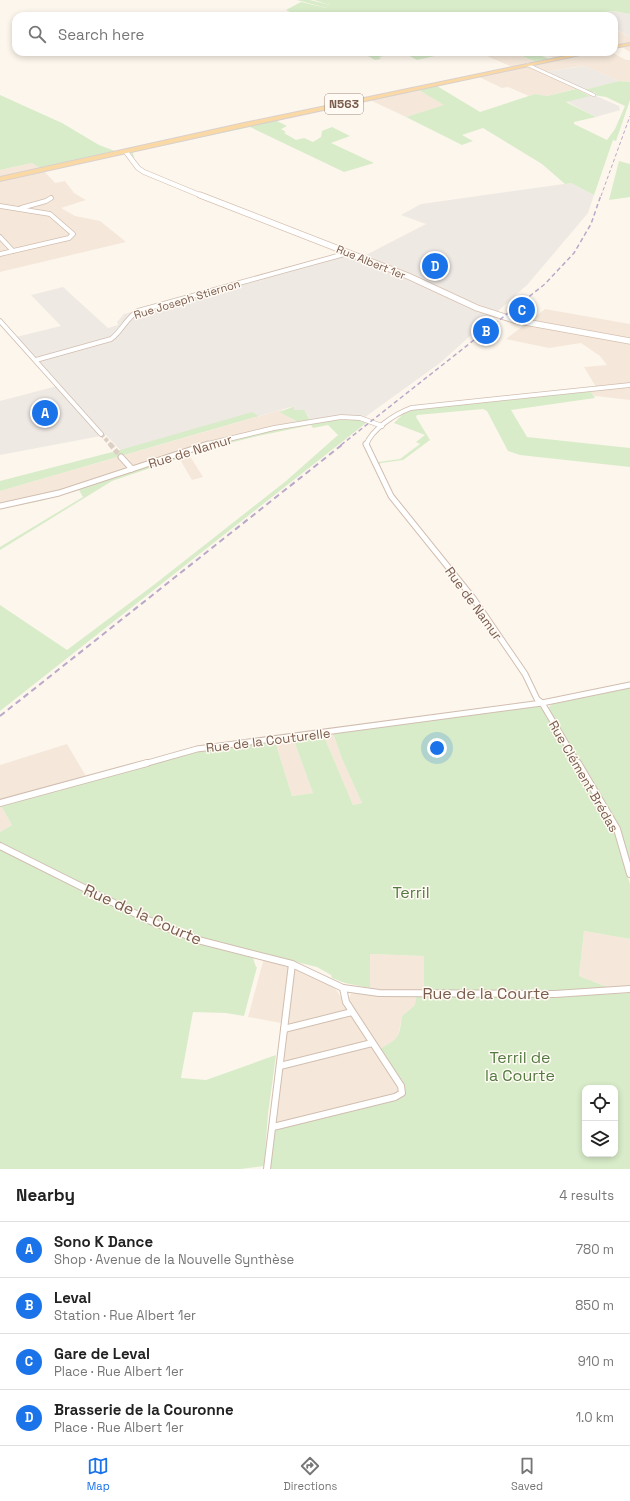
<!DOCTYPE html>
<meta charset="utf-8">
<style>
body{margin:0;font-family:"Space Grotesk",sans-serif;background:#f2f2f2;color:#222}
.controls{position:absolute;right:12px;bottom:12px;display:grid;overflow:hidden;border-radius:8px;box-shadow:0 2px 6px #0003}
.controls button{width:36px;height:36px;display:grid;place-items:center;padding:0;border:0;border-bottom:1px solid #e0e0e0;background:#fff;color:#222;font:20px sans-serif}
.you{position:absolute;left:437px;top:748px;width:14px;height:14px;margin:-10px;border:3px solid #fff;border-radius:50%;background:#1a73e8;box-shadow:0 0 0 6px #1a73e833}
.badge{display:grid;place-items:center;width:26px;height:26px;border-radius:50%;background:#1a73e8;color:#fff;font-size:13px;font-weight:700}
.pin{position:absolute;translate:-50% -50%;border:2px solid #fff;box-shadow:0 1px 4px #0006}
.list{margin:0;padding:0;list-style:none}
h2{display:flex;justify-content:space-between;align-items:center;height:52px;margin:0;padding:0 16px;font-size:17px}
h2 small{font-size:13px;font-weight:400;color:#767676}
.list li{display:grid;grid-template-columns:26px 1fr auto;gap:12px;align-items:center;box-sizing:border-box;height:56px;padding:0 16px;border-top:1px solid #e0e0e0}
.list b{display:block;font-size:15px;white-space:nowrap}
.list p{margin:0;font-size:13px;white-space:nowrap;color:#767676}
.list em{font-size:13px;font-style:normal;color:#767676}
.icon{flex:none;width:22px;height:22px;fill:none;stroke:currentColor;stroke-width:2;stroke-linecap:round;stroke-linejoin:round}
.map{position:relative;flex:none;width:630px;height:1169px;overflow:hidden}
.search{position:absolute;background:#fff;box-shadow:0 2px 6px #0003;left:12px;right:12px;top:12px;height:44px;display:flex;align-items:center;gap:10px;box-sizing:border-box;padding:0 14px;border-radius:12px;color:#767676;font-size:15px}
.sheet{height:276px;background:#fff}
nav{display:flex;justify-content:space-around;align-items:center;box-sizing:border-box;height:56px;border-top:1px solid #e0e0e0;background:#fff;font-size:11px;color:#767676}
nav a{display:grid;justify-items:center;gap:2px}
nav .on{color:#1a73e8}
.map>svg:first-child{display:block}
.residential{fill:#f5e8da}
.industrial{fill:#efe9e4}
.green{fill:#d8ecc9;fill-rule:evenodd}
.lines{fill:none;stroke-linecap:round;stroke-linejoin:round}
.street-tunnel-far1{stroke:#dcd0c4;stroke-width:4;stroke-dasharray:4 2;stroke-linecap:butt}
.street-tunnel{stroke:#dcd0c4;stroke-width:5;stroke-dasharray:5 2.5;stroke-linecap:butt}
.street-far3-casing{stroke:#d1beb0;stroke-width:4}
.street-far2-casing{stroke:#d1beb0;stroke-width:5.5}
.street-far1-casing{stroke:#d1beb0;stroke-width:7}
.street-casing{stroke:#d1beb0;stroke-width:8}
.secondary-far1-casing{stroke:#d6c0b0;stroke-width:5.5}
.secondary-casing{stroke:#d6c0b0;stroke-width:7}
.primary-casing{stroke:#dad1cd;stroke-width:2}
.street-far3{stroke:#fff;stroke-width:3}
.street-far2{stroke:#fff;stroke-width:4}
.street-far1{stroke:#fff;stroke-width:5}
.street{stroke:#fff;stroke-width:6}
.secondary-far1{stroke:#fff;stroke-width:4.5}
.secondary{stroke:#fff;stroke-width:5.5}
.primary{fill:#fbd9a5;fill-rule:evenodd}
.rail-far2{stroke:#b9a8c9;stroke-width:1;stroke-dasharray:3.5 2.5;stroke-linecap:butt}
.rail-far1{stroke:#b9a8c9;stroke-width:1.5;stroke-dasharray:4.5 3;stroke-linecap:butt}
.rail{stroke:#b9a8c9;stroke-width:2;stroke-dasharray:6 4;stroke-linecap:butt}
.labels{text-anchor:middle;stroke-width:3;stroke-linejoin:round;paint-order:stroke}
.far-street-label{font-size:11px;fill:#7a5c4d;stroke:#fffaf3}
.shield{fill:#fffaf3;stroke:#a28b7f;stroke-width:1}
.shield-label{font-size:12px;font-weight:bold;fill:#7a5c4d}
.street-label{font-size:13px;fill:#7a5c4d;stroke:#fffaf3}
.near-park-label{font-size:16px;fill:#537a41;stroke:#fffaf3}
.near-street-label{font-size:16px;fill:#7a5c4d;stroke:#fffaf3}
</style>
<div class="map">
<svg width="630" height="1169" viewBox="0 0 630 1169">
<rect width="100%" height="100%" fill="#fdf6ec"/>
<g class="residential">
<polygon points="614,29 630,37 630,52 622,47 614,49"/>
<polygon points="478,52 512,52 536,62 555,58 535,52 611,52 626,60 630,60 630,82 619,81 585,66 569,68 545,72 579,88 547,96 535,94 529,96 508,87 502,88 475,75 512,67"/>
<polygon points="419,90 445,105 406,117 370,100"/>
<polygon points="32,163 44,171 55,183 65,181 74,193 86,200 61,208 75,216 100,221 126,242 0,272 0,170"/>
<polygon points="545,309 630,324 630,400 595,396 592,394 590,388 596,387 584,367 607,365 600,356 581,343 549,348 506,339"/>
<polygon points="284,409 279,412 298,422 188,453 203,477 192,480 178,456 90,486 0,507 0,491"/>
<polygon points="333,733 342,759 362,803 353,805 323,734"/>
<polygon points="293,738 313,793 292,796 275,741"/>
<polygon points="67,744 87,778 0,801 0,765"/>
<polygon points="0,804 12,825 0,832"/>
<polygon points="584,931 630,939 630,986 610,988 579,976"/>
<polygon points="370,954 425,956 424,990 370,990"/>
<polygon points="264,958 289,965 281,1023 248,1017"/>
<polygon points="298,968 334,987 337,991 400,1090 397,1095 276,1124 275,1122 294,969"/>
<polygon points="357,993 416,995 415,1005 402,1016 398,1037 393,1042 379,1050 348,1000 351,994"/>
</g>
<g class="industrial">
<polygon points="613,11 630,14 630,37 614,28 614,16 586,15"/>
<polygon points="585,66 619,81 585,90 598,94 594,95 619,106 620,110 596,117 566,101 590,95 544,72"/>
<polygon points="571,183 594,195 588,213 528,284 440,363 361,420 310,420 308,415 294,411 294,407 298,405 124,454 106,435 0,455 0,401 61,385 16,337 61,326 31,295 63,287 108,328 118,325 117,322 124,314 329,257 337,254 338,251 362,257 426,224 401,215 421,204"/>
</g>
<g class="green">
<polygon points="297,0 310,0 330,5 314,0 630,0 630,14 613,11 587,15 588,16 298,16 286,10 301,2 327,8"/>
<polygon points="361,52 453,52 417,60 402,52 379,57 381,59 375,60"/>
<polygon points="513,52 531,52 550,59 536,62"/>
<polygon points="619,81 630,82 630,100 616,141 613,140 594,195 571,183 565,184 542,164 483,128 462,135 473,141 462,145 406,117 444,105 419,90 437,86 480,112 535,94 547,96 576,89 590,96 566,102 596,117 574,122 574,124 607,140 615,129 625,106 606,97 593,95 597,94 594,92 591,93 584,90"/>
<polygon points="0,95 62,123 99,145 115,151 40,168 32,163 0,170"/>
<polygon points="278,119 279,120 277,121 287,126 281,129 286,132 284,133 296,140 304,138 313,142 321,137 322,131 332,127 350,136 331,143 374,163 344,172 250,127 133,152 134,159 131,153 132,152"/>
<polygon points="619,161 630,164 630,197 609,200"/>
<polygon points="585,391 591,392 595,398 511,410 527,437 630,448 630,467 520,455 508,451 487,411 483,409 417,415 416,417 430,440 403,460 381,463 378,465 377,463 378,462 400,459 420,444 416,442 425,435 394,423 406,411 412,409"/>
<polygon points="298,405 294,407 294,410 304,410 310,420 298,422 279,412"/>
<polygon points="252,412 259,416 0,491 0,481 120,450"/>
<path d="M333,419L361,420L366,423L0,711V605L67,650L155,584L286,481L338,435L328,425L313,428L311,425L258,436L188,453C233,434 286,427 333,419Z"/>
<polygon points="178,456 180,458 112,481 0,550 0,547 83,497 79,490 40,501 0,509 0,507 90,486"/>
<polygon points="630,687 630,866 616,823 548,708 553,703"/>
<polygon points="538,706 543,709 615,832 630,884 630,939 584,931 579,976 610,988 550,991 424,990 424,956 370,954 370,988 345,983 332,978 331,975 317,967 201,939 152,919 0,844 0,832 12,825 0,804 185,753 275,741 292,796 313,793 293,738 323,734 353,805 362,803 342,759 333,733"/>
<polygon points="0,849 152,925 192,942 253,958 256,967 257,967 244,1016 226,1013 193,1012 181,1078 206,1080 276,1055 268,1114 264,1166 241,1169 0,1169"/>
<path d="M630,993V1169H270L275,1129L405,1094L379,1050C400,1036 398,1042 402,1016L415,1005L416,995L556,997ZM585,1088H615V1154H585Z"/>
</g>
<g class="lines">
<polyline class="street-tunnel-far1" points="101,434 111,445"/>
<polyline class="street-tunnel" points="110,444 121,457"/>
<defs>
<polyline id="street-far3" points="528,65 594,95"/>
<g id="street-far2">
<polyline points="0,206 50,214 73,234 69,238 0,254"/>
<polyline points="21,208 46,201 51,198"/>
<polyline points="0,237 13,251"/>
<polyline points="0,321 101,434"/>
<path d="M36,360L111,339C122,331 126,318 138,311L348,253"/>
<polyline points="204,445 274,428 341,417 360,418 382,426"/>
<path d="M366,445C372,429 395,414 411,408L630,385"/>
</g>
<g id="street-far1">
<polyline points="366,444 391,496 473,598 525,674 537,699 542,703 578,764"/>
<polyline points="121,457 132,469"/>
<polyline points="0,506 59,493 208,444"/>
<polyline points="144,764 197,749 542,703 630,685"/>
</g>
<g id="street">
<polyline points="578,763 617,829 630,874"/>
<polyline points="0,803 147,763"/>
<polyline points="0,846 148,920 198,940 292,964 343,988 379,993 555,994 630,989"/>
<polyline points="284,1029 352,1012"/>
<polyline points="280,1066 372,1043"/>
<polyline points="273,1127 395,1097 402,1093 401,1086 346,1002 343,988"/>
<polyline points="267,1169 292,964"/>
</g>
<polyline id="secondary-far1" points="126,152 138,168 144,172 202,196"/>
<polyline id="secondary" points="200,195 408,276 477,308 514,320 630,341"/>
<g id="primary">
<polygon points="630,43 630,45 614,48 614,46"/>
<polygon points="585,52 594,52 244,127 0,181 0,177 244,123"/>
</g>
</defs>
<use href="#street-far3" class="street-far3-casing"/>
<use href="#street-far2" class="street-far2-casing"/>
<use href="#street-far1" class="street-far1-casing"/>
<use href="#street" class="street-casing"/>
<use href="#secondary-far1" class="secondary-far1-casing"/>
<use href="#secondary" class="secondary-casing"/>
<use href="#primary" class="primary-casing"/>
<use href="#street-far3" class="street-far3"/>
<use href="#street-far2" class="street-far2"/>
<use href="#street-far1" class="street-far1"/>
<use href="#street" class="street"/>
<use href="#secondary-far1" class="secondary-far1"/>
<use href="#secondary" class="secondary"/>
<use href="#primary" class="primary"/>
<polyline class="rail-far2" points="601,196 630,116"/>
<polyline class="rail-far1" points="341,445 545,284 574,253 591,224 601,195"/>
<polyline class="rail" points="0,716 343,444"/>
</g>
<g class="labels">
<g class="far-street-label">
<text transform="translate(371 262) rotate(22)" y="4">Rue Albert 1er</text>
<text transform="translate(187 299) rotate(-17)" y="4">Rue Joseph Stiernon</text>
</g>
<rect class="shield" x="325" y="94" width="38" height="20" rx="3"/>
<g class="shield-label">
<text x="344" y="108">N563</text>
</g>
<g class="street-label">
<text transform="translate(190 451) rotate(-17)" y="5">Rue de Namur</text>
<text transform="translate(474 603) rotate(54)" y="5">Rue de Namur</text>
<text transform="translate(268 740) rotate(-7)" y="5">Rue de la Couturelle</text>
<text transform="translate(584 776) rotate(60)" y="5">Rue Clément Brédas</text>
</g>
<g class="near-park-label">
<text x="411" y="898">Terril</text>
<text x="520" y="1063">Terril de<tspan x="520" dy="18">la Courte</tspan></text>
</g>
<g class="near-street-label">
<text transform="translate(143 914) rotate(24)" y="6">Rue de la Courte</text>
<text x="486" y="999">Rue de la Courte</text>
</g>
</g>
</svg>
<div class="controls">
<button><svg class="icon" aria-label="locate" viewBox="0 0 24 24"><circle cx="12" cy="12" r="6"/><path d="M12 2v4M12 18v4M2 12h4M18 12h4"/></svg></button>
<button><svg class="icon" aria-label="layers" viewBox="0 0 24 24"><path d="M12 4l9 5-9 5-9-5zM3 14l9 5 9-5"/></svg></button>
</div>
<div class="you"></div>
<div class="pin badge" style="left:45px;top:413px">A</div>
<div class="pin badge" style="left:486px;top:331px">B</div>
<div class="pin badge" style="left:522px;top:310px">C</div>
<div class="pin badge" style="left:435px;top:266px">D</div>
<div class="search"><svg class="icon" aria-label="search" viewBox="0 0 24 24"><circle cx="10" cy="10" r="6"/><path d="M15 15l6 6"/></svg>Search here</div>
</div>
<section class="sheet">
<h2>Nearby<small>4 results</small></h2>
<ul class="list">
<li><span class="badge">A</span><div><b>Sono K Dance</b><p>Shop · Avenue de la Nouvelle Synthèse</p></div><em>780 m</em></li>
<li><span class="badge">B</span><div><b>Leval</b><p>Station · Rue Albert 1er</p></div><em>850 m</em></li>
<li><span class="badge">C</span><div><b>Gare de Leval</b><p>Place · Rue Albert 1er</p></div><em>910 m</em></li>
<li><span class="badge">D</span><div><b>Brasserie de la Couronne</b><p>Place · Rue Albert 1er</p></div><em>1.0 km</em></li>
</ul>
</section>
<nav>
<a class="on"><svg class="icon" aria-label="map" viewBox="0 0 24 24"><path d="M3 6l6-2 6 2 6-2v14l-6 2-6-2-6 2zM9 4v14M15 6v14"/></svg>Map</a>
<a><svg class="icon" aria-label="directions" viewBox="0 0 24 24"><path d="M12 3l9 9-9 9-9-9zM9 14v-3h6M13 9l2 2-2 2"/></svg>Directions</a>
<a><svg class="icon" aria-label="saved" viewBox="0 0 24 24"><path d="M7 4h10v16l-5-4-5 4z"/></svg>Saved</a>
</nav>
